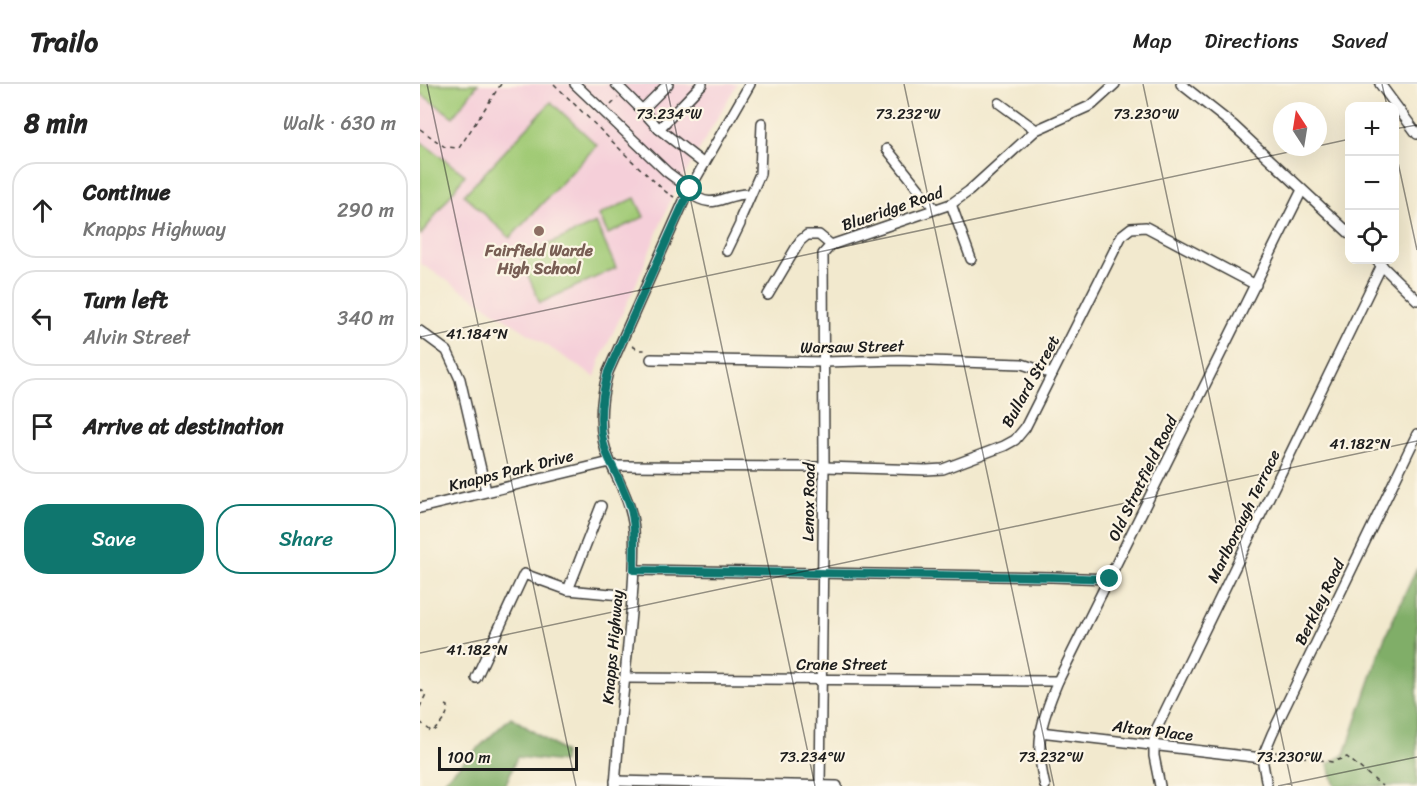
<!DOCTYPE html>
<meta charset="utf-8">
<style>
body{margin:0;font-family:Sriracha,sans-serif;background:#f6f6f6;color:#222}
.controls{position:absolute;right:18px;top:18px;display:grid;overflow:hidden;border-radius:12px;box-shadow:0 6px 24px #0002}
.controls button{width:54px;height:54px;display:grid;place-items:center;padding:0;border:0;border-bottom:2px solid #e0e0e0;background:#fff;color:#222;font:30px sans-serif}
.compass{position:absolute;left:853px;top:18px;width:54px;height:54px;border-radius:50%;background:#fff;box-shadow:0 6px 24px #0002;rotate:348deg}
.scale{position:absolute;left:18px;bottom:15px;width:140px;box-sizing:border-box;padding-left:6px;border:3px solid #1c1c1c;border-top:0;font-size:16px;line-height:21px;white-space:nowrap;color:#1c1c1c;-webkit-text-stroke:4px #fcf5e5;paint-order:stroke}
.stop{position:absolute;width:18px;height:18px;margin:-14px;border:4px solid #0f766e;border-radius:50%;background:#fff}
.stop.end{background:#0f766e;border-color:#fff;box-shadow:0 2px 6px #0008}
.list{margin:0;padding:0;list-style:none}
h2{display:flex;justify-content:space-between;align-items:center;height:78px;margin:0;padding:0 24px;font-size:26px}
h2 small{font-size:20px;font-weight:400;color:#767676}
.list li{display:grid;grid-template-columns:39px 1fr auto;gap:18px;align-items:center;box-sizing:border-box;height:96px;margin:0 12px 12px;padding:0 12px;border:2px solid #e0e0e0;border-radius:24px}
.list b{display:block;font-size:22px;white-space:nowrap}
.list p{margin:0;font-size:20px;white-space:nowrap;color:#767676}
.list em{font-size:20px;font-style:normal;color:#767676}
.actions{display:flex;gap:12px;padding:18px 24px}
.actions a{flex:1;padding:14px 0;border:2px solid #0f766e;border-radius:24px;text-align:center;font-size:21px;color:#0f766e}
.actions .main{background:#0f766e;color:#fff}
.icon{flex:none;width:33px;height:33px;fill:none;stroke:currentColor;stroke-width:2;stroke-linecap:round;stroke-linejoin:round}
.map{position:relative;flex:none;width:997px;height:702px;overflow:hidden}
header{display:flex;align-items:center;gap:36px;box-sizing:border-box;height:84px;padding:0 30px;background:#fff;border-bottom:2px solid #e0e0e0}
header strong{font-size:28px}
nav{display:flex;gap:33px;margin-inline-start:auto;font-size:21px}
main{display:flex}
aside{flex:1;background:#fff}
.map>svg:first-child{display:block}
.built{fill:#f5cfd9}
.green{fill:#a1ca76;stroke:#5e7349;stroke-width:1.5}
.forest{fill:#80ae67;stroke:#4e6542;stroke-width:1.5}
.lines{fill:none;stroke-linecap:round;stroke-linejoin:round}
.minor-casing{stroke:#3c3b37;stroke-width:12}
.path{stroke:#3c3b37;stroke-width:1.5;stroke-dasharray:4.5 4.5;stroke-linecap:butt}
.minor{stroke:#fff;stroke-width:9}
.route{stroke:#0f766e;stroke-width:8}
.ticks{fill:none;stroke:#1c1c1c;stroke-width:1.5;stroke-opacity:0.45}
.education-dot{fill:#8d6e63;stroke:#fcf5e5;stroke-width:2}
.labels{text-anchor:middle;stroke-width:4.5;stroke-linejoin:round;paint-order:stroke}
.street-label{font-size:16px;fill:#1c1c1c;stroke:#fcf5e5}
.education-label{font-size:16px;font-weight:bold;fill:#785e54;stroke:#fcf5e5}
.ticks-label{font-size:15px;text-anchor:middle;fill:#1c1c1c;stroke:#fcf5e5;stroke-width:4.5;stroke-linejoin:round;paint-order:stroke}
</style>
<header>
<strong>Trailo</strong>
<nav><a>Map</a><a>Directions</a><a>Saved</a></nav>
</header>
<main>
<aside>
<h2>8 min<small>Walk · 630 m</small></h2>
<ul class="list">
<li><svg class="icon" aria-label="ahead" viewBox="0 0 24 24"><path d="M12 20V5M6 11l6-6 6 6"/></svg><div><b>Continue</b><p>Knapps Highway</p></div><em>290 m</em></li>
<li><svg class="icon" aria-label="left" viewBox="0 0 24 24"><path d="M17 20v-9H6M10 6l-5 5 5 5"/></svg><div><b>Turn left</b><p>Alvin Street</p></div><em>340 m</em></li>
<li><svg class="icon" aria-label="arrive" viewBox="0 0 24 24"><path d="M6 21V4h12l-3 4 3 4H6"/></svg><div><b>Arrive at destination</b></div></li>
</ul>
<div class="actions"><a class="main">Save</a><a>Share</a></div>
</aside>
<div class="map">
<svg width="997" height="702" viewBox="0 0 997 702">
<rect width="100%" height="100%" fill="#fcf5e5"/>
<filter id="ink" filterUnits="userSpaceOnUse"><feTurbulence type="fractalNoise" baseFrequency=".0167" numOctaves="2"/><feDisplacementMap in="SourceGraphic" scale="12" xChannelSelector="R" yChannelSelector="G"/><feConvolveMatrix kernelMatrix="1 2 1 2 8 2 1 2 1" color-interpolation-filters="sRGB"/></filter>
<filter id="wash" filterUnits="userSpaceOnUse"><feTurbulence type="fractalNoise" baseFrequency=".008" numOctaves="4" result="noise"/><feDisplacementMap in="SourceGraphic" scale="24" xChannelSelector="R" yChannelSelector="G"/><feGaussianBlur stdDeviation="1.35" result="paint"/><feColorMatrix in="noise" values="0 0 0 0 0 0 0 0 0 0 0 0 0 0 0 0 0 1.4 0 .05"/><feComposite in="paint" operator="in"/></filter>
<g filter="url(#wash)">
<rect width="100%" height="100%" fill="#f2e9ce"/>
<polygon class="built" points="0,0 317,0 251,115 216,200 181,274 175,293 0,179"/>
<g class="green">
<polygon points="0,0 58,0 33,33 0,9"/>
<polygon points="131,18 177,61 90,154 44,111"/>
<polygon points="0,57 45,91 1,151 0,150"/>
<polygon points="215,114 224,133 188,150 179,131"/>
<polygon points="176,139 196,184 120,219 100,173"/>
</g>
<g class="forest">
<polygon points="997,484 997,702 915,702 908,680 925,670 964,555"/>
<polygon points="91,633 144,668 143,678 97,673 85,702 18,702"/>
</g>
</g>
<g filter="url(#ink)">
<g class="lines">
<defs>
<g id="minor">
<polyline points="155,0 247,88 270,105"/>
<polyline points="196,0 222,26"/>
<polyline points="248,0 222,26 239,45 284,80"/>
<polyline points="761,0 813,41 930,150"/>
<polyline points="960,0 997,50"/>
<polyline points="579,19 616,46"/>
<polyline points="239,45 282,0"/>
<polyline points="467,65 514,124"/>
<path d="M268,108C297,129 300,109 330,110"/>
<polyline points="531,120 551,175"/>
<polyline points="307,167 320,140 321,133 340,90 342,39"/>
<polyline points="956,176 997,216"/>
<polyline points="348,211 380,157 387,151 399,151 411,161"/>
<polyline points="0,247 27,267 40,295 66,407"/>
<polyline points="231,275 404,278 479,276 602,280 632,290"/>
<polyline points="192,382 404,383 506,386 523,385 584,362 595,356 605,344 702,151 711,144 726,143 836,201"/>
<polyline points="0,424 190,378"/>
<polyline points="214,486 632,493 690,495"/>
<polyline points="148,506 181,422"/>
<polyline points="56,594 104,490 148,506 212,512"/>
<polyline points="205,594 638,597"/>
<polyline points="620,648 842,674"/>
<polyline points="195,697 417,702"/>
<path d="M195,702C199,644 206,586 211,529C213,502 216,473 214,446C212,421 200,400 190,378C177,349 180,317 188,288L268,108L330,0"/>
<polyline points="400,702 404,383 403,170 411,161 531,120 549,107 616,46 672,21 695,0"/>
<path d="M625,702C614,658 621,638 638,597L882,106"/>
<polyline points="740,702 734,672 734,650 962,181"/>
<polyline points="847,702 842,674 852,650 997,350"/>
</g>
</defs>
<use href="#minor" class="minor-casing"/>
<g class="path">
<polyline points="134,0 210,75 246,108 254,113"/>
<polyline points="191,21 198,14"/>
<polyline points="0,45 25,63 39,64 81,0"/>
<polyline points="212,262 220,266 228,266"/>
<polyline points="0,605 6,610 0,623"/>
<path d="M0,638L12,648C20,641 28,633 28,622L26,621"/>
<polyline points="855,668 912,678 927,673 962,702"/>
</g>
<use href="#minor" class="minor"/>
</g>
</g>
<g class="lines" filter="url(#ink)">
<path class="route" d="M270,105L188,288C180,317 176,351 191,379C198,393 205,407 210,422C216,442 214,465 214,486L632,493L690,495"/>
</g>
<path class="ticks" d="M7,0L156,702M246,0L395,702M484,0L634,702M723,0L872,702M962,0L967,22M974,45L997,41M974,60L997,166M898,62L930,55M0,253L892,63M0,569L997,357M858,702L997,673"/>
<circle class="education-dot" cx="119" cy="147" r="6"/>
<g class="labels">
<g class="street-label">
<text transform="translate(472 124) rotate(-19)" y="6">Blueridge Road</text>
<text transform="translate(432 262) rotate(-1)" y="6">Warsaw Street</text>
<text transform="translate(610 297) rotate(-61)" y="6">Bullard Street</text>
<text transform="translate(91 386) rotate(-14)" y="6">Knapps Park Drive</text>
<text transform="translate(722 394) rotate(-64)" y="6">Old Stratfield Road</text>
<text transform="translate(388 418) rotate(-89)" y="6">Lenox Road</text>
<text transform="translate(823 432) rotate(-64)" y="6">Marlborough Terrace</text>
<text transform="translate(899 518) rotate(-64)" y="6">Berkley Road</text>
<text transform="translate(192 563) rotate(-85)" y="6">Knapps Highway</text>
<text x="422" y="586">Crane Street</text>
<text transform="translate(733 646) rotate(7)" y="6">Alton Place</text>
</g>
<g class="education-label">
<text x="119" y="172">Fairfield Warde<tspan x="119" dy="18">High School</tspan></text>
</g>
</g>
<g class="ticks-label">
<text x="249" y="35">73.234°W</text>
<text x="488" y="35">73.232°W</text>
<text x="726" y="35">73.230°W</text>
<text x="57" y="255">41.184°N</text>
<text x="940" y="365">41.182°N</text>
<text x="57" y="571">41.182°N</text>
<text x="392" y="678">73.234°W</text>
<text x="631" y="678">73.232°W</text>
<text x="869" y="678">73.230°W</text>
</g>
</svg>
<div class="controls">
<button>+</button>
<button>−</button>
<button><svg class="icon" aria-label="locate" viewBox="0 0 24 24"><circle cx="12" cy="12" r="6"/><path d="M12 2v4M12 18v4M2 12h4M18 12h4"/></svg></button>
</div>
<svg class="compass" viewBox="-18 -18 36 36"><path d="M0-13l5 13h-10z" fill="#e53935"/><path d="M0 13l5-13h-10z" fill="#767676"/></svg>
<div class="scale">100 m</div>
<div class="stop" style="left:270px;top:105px"></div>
<div class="stop end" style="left:690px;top:495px"></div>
</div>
</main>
